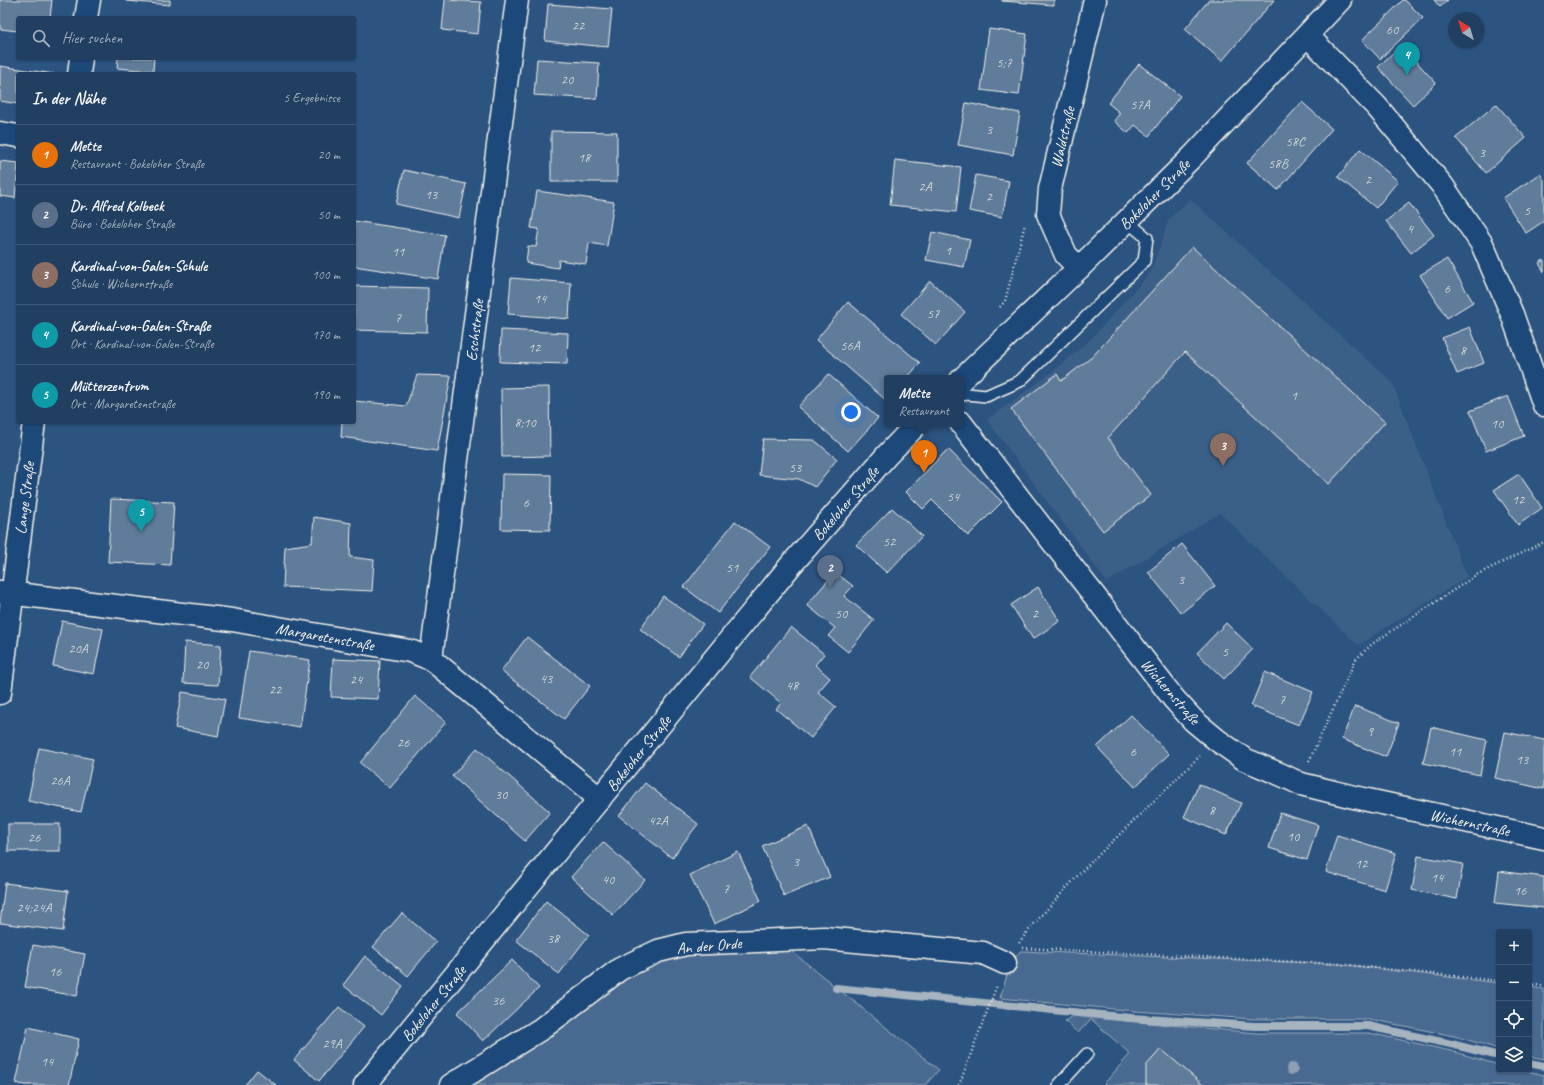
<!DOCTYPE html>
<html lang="de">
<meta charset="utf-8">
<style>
body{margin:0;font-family:Caveat,sans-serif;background:#294667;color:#f1f3f6}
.controls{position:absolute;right:12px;bottom:12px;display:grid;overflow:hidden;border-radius:4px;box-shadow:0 1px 3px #0004}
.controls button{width:36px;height:36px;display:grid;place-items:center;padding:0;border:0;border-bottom:1px solid #3e5876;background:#213f61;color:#f1f3f6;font:20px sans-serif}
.compass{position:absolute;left:1448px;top:12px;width:36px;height:36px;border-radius:50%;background:#213f61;box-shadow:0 1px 3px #0004;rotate:322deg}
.you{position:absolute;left:851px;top:412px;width:14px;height:14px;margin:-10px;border:3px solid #fff;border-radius:50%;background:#1a73e8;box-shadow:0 0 0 6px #1a73e833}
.badge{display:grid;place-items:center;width:26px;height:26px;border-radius:50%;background:#8c9099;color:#fff;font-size:13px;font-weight:700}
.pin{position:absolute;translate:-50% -33px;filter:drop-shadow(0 1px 2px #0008)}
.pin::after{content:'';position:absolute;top:21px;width:14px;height:12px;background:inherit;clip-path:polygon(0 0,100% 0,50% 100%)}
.popup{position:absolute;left:884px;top:375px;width:80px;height:52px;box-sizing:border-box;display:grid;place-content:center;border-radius:4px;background:#213f61;filter:drop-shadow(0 1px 3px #0005);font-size:13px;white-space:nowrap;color:#a2afbd}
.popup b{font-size:15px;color:#f1f3f6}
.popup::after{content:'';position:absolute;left:50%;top:100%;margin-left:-8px;border:8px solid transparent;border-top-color:#213f61}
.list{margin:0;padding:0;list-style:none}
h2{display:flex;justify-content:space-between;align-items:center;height:52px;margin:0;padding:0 16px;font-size:17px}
h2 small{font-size:13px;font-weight:400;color:#a2afbd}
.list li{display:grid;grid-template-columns:26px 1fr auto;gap:12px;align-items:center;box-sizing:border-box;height:60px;padding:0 16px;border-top:1px solid #3e5876}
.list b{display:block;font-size:15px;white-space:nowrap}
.list p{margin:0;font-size:13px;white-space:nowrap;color:#a2afbd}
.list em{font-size:13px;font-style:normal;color:#a2afbd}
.icon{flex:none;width:22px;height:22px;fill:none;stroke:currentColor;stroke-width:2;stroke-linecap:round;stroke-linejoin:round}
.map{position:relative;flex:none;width:1544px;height:1085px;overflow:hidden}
.search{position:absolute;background:#213f61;box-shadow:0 1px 3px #0004;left:16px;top:16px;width:340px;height:44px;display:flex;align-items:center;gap:10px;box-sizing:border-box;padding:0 14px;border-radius:4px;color:#a2afbd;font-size:15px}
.panel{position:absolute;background:#213f61;box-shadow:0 1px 3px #0004;left:16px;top:72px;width:340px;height:352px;border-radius:4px}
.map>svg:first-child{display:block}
.built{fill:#3b6088}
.green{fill:#496b90;stroke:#9eaebc}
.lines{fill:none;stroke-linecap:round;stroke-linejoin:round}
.stream{stroke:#a7b4c0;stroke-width:8}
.building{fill:#5e7b9a;stroke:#f4f1e8}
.lane-casing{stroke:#f4f1e8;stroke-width:14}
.street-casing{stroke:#f4f1e8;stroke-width:25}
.path{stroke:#f4f1e8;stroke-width:2.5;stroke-dasharray:1 3;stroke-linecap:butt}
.lane{stroke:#1f4a7a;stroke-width:11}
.street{stroke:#1f4a7a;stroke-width:22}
.tree{fill:#8c9fb2}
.labels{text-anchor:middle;stroke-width:3;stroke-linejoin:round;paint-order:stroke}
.number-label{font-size:14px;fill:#ced4d4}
.street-label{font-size:16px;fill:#f4f1e8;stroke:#1f4a7a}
</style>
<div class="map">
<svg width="1544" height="1085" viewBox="0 0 1544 1085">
<rect width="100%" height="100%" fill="#2c5481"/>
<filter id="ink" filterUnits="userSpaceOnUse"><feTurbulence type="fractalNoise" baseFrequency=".025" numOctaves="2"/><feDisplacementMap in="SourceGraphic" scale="8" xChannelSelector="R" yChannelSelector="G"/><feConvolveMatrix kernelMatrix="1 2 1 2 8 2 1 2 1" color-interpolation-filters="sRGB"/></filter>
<g filter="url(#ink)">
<polygon class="built" points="1190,199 1392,382 1467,577 1358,645 1220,513 1107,582 987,420 1056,369 1090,340 1151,272 1169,219"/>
<g class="green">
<polygon points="790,950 939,1070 925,1085 471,1085 641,967 689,951"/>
<polygon points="1020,951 1339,964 1499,983 1499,1049 1454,1036 1369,1019 1253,1019 1134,1011 1000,998 1010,965"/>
<polygon points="1529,987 1544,989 1544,1059 1529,1056"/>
<polygon points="1072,1016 1257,1033 1369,1033 1451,1051 1499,1065 1499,1070 1523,1070 1544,1075 1544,1085 1105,1085 1104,1084 1130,1054 1091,1019 1078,1033 1065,1021"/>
</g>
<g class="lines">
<g class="stream">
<polyline points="836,988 1131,1018 1255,1026 1368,1026 1451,1044 1499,1056"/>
<polyline points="1529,1063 1544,1066"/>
</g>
</g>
<g class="building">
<polygon points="0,0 52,0 50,18 18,18 18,31 0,29"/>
<polygon points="126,0 170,0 170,5 126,1"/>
<polygon points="445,0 481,2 478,34 442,30"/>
<polygon points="1002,0 1054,0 1054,5 1002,1"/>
<polygon points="1209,0 1274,0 1222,61 1185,29"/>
<polygon points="1403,0 1405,0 1423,18 1380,59 1362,40"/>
<polygon points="1434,0 1448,0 1440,7"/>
<polygon points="548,4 612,9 608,47 545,41"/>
<polygon points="989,29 1027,34 1019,95 981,90"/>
<polygon points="1401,45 1436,83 1413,105 1378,67"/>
<polygon points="118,58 154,58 153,71 117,68"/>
<polygon points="537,59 599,63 597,99 534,95"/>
<polygon points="1139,64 1180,96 1149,136 1135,125 1128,133 1114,121 1120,113 1108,103"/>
<polygon points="0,66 54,74 18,74 18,104 0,101"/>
<polygon points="1302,102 1332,129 1278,190 1247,163"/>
<polygon points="966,103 1020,113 1013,155 958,145"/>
<polygon points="1496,104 1526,138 1486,173 1456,138"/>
<polygon points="551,131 617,132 617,182 551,182"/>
<polygon points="1360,149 1398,181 1376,208 1338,177"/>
<polygon points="895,160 961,167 956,212 890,205"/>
<polygon points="0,161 18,163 15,198 0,196"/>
<polygon points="404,170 466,184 459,218 396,204"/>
<polygon points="1540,174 1544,180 1544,221 1526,233 1503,198"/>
<polygon points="976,175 1009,181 1002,217 969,211"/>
<polygon points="537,191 614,202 607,246 589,243 586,264 559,260 558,268 526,263 528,246 536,247 539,229 531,228"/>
<polygon points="1409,203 1434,235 1411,253 1386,221"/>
<polygon points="354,221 445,235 438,279 354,266"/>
<polygon points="932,232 970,240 964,267 926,260"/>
<polygon points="1192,247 1385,422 1329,484 1185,352 1108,438 1151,495 1103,531 1011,409 1057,374 1061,381 1092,357"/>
<polygon points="1447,259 1473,302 1447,318 1420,275"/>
<polygon points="1544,260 1544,272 1539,263"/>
<polygon points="511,278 571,283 569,319 508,314"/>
<polygon points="930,281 965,312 936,345 901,314"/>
<polygon points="354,286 428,288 427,332 354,330"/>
<polygon points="848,302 920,363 907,378 887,378 887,401 816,340"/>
<polygon points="1470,327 1484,363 1457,374 1442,338"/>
<polygon points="501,330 568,333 567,364 500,362"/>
<polygon points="828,374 878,418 848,451 798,407"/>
<polygon points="417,375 451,376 437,451 341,437 342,422 354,422 354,401 406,406"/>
<polygon points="549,387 550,456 502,457 501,388"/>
<polygon points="1508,396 1524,436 1486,451 1470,411"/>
<polygon points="763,439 814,440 837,459 815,487 799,479 759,475"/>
<polygon points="948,449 1002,502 968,536 932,500 923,509 906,492"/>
<polygon points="502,474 551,475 550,530 501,529"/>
<polygon points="1519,474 1542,508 1518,525 1494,490"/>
<polygon points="111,499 174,502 170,565 108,562"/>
<polygon points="892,508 922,536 887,573 856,545"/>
<polygon points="314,517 351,523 350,557 374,560 372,591 283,587 285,547 312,543"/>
<polygon points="735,521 770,547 718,613 684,587"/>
<polygon points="1182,544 1215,586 1181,613 1148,572"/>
<polygon points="835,572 853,586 844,596 874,620 848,652 828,636 835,628 807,605"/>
<polygon points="1038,587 1060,621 1033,639 1011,605"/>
<polygon points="663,596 703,624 679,657 640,629"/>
<polygon points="62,621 103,629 94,674 53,666"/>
<polygon points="1226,623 1253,649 1224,679 1197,653"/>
<polygon points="791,627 824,654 815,665 830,678 818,692 836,707 811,738 776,709 781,703 750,677"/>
<polygon points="527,637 590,686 564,719 501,671"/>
<polygon points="185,642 221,645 218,685 183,683"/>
<polygon points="249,651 310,660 300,727 239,718"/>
<polygon points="333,659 380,661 378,699 331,697"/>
<polygon points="1265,672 1313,692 1299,725 1251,706"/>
<polygon points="182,692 225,699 218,736 175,728"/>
<polygon points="415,696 446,722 390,788 360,763"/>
<polygon points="1355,706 1399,723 1386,757 1342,739"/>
<polygon points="1131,715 1169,754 1135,787 1097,747"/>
<polygon points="1431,727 1487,740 1480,775 1423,763"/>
<polygon points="1505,732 1544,740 1544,789 1495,778"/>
<polygon points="39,748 93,759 81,812 28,801"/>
<polygon points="477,748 550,812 525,841 452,776"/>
<polygon points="645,783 698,824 672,858 619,816"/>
<polygon points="1199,784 1241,803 1226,835 1184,817"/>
<polygon points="1280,813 1318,825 1307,860 1269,848"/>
<rect x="8" y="824" width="52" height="27"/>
<polygon points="808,826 830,877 784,896 762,846"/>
<polygon points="1337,835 1396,853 1385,890 1326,872"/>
<polygon points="603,842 645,880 613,915 571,877"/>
<polygon points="738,852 761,901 714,924 690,875"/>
<polygon points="1418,856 1463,864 1457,899 1412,890"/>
<polygon points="1499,871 1544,877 1544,908 1495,903"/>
<polygon points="5,883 68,891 63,931 0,923"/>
<polygon points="546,901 589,935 559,974 516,940"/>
<polygon points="402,913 436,942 408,976 373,947"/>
<polygon points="33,945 85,954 77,996 25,987"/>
<polygon points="365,956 403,986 381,1015 343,985"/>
<polygon points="512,960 539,988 483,1041 457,1013"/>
<polygon points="339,1007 364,1027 319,1081 294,1060"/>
<polygon points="28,1027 79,1039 69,1085 24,1085 16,1083"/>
<polygon points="1161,1049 1203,1085 1146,1085 1146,1066"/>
<polygon points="257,1070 276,1085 245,1085"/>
</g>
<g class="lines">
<defs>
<g id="lane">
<polyline points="961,395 967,394 986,396 1020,381 1144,261 1147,238 1127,221"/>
<polyline points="1059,1085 1087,1054"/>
</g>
<g id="street">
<polyline points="86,18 89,0"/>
<polyline points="1308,36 1377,107 1442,185 1482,244 1512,314 1544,405"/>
<polyline points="79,74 81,58"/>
<polyline points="0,133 18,136"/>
<polyline points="1079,268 1066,255 1048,214 1050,189 1095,0"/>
<polyline points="961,380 1079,268 1192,157 1340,0"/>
<polyline points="961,423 1174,699 1194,721 1217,740 1244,759 1282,775 1301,784 1354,797 1544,838"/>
<polyline points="0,592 232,620 410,651 431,659 600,799"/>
<polyline points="431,659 517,0"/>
<polyline points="0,693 34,422"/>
<polyline points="365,1085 791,565 887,455 917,424"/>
<polyline points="451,1085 541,1029 620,969 658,951 686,944 824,938 983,953 1005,963"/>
</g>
</defs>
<use href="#lane" class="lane-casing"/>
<use href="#street" class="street-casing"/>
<g class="path">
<polyline points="1000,307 1005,301 1025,224"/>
<polyline points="1309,761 1356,659 1372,644 1478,574 1544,542"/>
<polyline points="1019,943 1031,927 1081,872 1200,756"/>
<polyline points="1023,948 1339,964 1499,981"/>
<polyline points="1529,984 1544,986"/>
<polyline points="959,1085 997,985"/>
</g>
<use href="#lane" class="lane"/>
<use href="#street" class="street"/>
</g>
<circle class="tree" cx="1292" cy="1069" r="6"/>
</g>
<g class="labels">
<g class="number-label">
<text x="578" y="30">22</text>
<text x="1392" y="34">60</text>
<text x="1004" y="67">5;7</text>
<text x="567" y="84">20</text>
<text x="1140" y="109">57A</text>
<text x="989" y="134">3</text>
<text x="1295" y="146">58C</text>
<text x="1482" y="157">3</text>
<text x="584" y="162">18</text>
<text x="1278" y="168">58B</text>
<text x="1368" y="184">2</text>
<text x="925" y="191">2A</text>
<text x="431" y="199">13</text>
<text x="989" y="201">2</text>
<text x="1527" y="215">5</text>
<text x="1410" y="233">4</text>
<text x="948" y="255">1</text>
<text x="398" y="256">11</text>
<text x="1447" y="293">6</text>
<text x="540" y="303">14</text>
<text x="933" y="318">57</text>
<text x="398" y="322">7</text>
<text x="850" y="350">56A</text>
<text x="534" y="352">12</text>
<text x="1463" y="355">8</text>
<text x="1294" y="400">1</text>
<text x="525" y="427">8;10</text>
<text x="1497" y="428">10</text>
<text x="795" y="472">53</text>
<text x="953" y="501">54</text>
<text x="1518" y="504">12</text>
<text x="526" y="507">6</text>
<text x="889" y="546">52</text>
<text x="732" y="572">51</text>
<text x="1181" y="584">3</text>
<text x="841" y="618">50</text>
<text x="1035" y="618">2</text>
<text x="78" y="653">20A</text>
<text x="1225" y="656">5</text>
<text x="202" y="669">20</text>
<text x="546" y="683">43</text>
<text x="356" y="684">24</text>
<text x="792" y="690">48</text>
<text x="275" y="694">22</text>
<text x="1282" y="704">7</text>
<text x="1370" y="736">9</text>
<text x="403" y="747">26</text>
<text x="1133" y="756">6</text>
<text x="1455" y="756">11</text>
<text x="1522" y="764">13</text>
<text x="60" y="785">26A</text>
<text x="501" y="799">30</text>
<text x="1212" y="815">8</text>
<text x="658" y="825">42A</text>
<text x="1293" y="841">10</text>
<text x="34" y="842">26</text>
<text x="796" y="866">3</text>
<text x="1361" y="868">12</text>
<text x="1437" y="882">14</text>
<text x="608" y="884">40</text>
<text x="726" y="893">7</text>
<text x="1520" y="895">16</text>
<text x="34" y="912">24;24A</text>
<text x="553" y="943">38</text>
<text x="55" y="976">16</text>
<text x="498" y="1005">36</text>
<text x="332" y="1048">29A</text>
<text x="47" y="1066">14</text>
</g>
<g class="street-label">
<text transform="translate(1062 137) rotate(-77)" y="6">Waldstraße</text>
<text transform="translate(1154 194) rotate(-45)" y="6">Bokeloher Straße</text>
<text transform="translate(474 330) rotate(-83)" y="6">Eschstraße</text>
<text transform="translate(24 498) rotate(-83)" y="6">Lange Straße</text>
<text transform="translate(845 503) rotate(-49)" y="6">Bokeloher Straße</text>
<text transform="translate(325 636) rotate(10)" y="6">Margaretenstraße</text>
<text transform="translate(1171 691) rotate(49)" y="6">Wichernstraße</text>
<text transform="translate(638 753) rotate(-51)" y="6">Bokeloher Straße</text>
<text transform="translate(1470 822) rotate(12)" y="6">Wichernstraße</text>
<text transform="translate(709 945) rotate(-5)" y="6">An der Orde</text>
<text transform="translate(433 1003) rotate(-51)" y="6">Bokeloher Straße</text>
</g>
</g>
</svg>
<div class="controls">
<button>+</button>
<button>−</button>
<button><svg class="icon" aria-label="locate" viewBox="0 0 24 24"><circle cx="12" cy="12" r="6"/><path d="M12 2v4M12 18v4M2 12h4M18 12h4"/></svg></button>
<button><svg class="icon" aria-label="layers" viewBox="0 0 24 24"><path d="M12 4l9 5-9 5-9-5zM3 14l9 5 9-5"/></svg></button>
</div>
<svg class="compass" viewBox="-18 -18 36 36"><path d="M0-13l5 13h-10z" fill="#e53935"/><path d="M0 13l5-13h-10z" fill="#a2afbd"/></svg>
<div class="you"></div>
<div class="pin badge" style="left:924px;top:473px;background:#e8710a">1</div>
<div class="popup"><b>Mette</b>Restaurant</div>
<div class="pin badge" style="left:830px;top:588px;background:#5c6f8a">2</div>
<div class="pin badge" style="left:1223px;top:466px;background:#8d6e63">3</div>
<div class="pin badge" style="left:1407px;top:75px;background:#0f9aa8">4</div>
<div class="pin badge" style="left:141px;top:532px;background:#0f9aa8">5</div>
<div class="search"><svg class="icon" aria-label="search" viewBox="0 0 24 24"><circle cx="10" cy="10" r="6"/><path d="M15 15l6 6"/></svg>Hier suchen</div>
<section class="panel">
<h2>In der Nähe<small>5 Ergebnisse</small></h2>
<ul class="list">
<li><span class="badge" style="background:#e8710a">1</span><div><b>Mette</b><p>Restaurant · Bokeloher Straße</p></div><em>20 m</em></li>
<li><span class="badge" style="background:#5c6f8a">2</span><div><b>Dr. Alfred Kolbeck</b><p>Büro · Bokeloher Straße</p></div><em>50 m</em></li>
<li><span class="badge" style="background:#8d6e63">3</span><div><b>Kardinal-von-Galen-Schule</b><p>Schule · Wichernstraße</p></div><em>100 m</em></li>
<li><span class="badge" style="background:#0f9aa8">4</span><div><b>Kardinal-von-Galen-Straße</b><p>Ort · Kardinal-von-Galen-Straße</p></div><em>170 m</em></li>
<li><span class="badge" style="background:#0f9aa8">5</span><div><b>Mütterzentrum</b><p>Ort · Margaretenstraße</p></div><em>190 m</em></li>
</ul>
</section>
</div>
